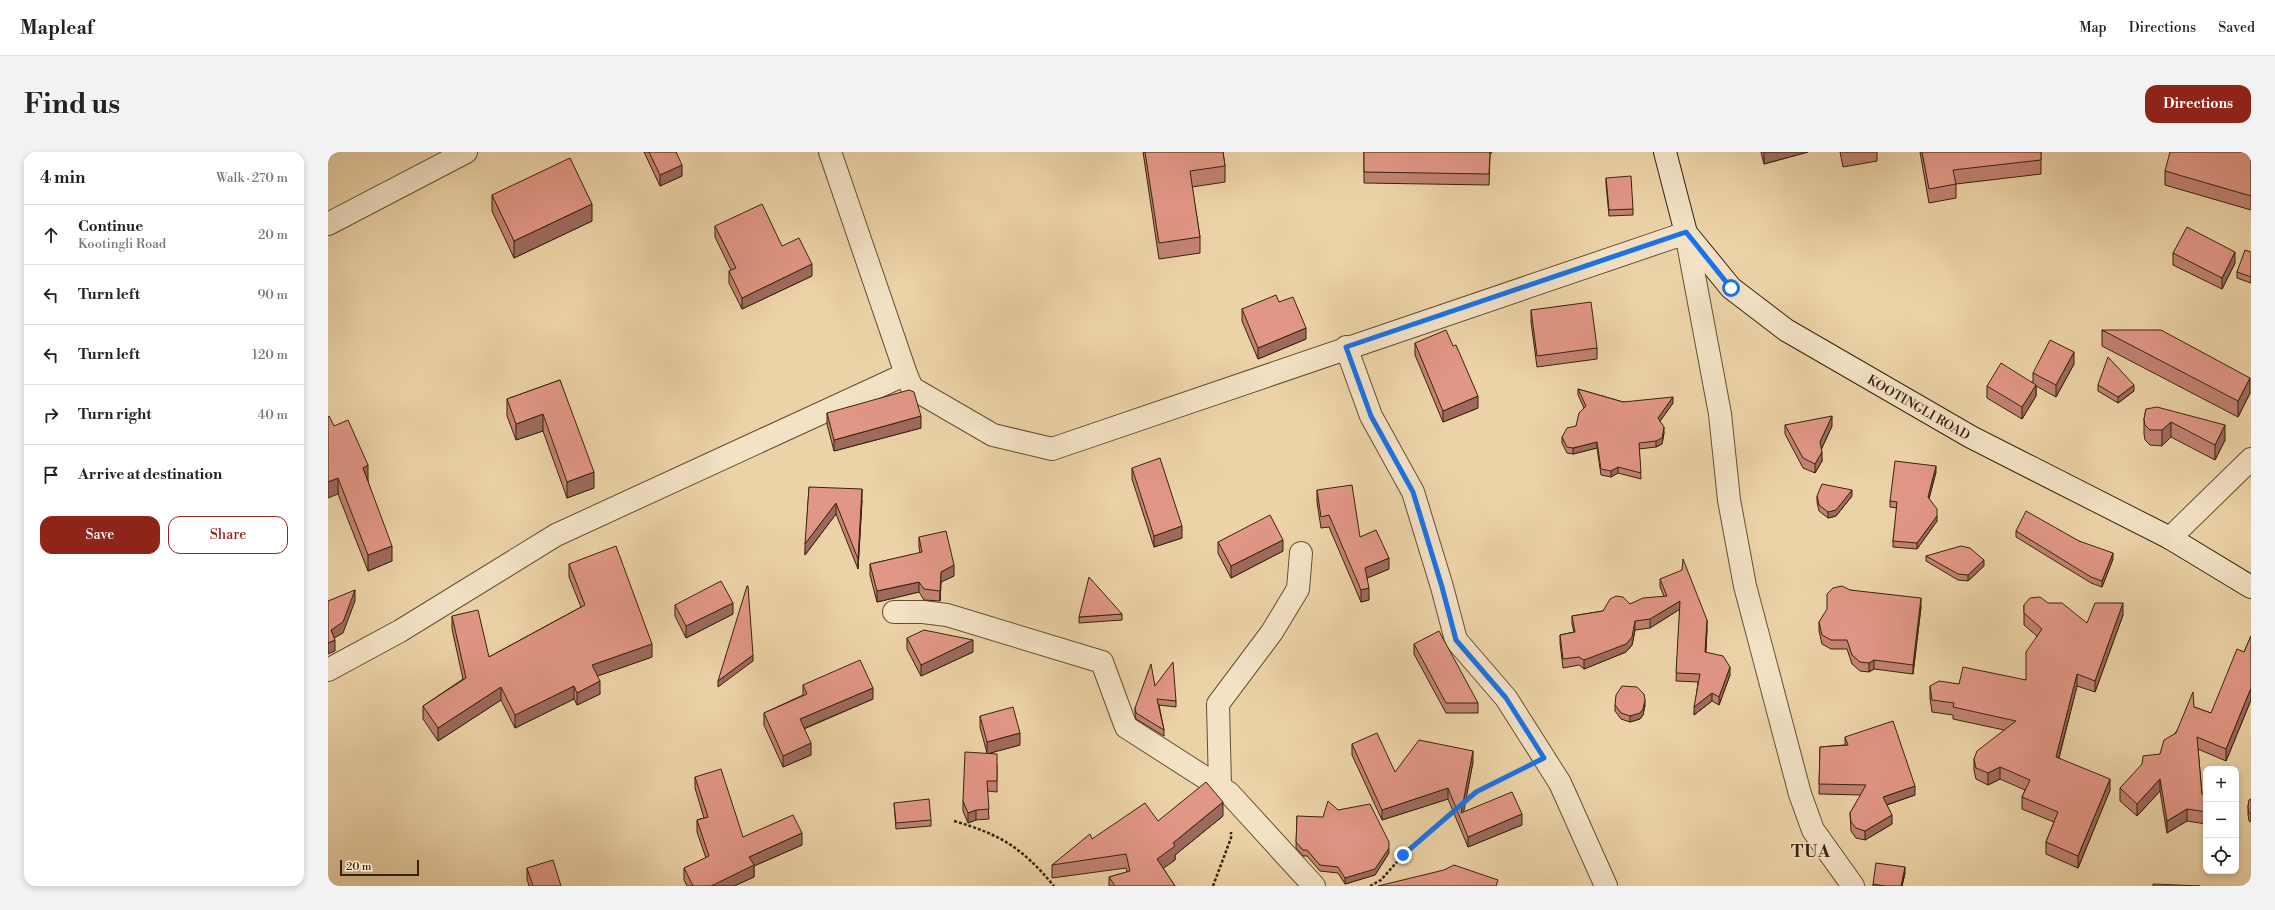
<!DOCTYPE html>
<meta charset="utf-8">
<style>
body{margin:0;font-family:"Libre Bodoni",serif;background:#f2f2f2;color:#222}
.controls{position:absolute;right:12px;bottom:12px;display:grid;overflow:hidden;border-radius:8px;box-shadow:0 2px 6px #0003}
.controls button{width:36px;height:36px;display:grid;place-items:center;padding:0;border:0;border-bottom:1px solid #e0e0e0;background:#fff;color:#222;font:20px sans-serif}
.scale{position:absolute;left:12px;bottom:10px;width:79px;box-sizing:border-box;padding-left:4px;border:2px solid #37230c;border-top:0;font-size:11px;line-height:14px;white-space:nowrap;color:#37230c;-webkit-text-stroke:3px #f3e2c6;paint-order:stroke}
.stop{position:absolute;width:12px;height:12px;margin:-9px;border:3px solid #1a73e8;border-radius:50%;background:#fff}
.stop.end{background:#1a73e8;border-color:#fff;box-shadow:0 1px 4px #0008}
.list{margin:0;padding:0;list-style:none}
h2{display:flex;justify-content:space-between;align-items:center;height:52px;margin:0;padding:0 16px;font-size:17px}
h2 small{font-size:13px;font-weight:400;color:#767676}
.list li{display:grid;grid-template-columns:26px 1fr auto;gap:12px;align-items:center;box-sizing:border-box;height:60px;padding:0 16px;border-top:1px solid #e0e0e0}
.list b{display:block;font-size:15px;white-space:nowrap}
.list p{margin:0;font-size:13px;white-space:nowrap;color:#767676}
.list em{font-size:13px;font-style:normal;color:#767676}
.actions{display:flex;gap:8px;padding:12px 16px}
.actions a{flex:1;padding:9px 0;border:1px solid #8f2418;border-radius:12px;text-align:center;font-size:14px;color:#8f2418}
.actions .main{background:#8f2418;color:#fff}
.icon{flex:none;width:22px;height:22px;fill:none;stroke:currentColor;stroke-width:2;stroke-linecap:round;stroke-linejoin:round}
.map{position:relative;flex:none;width:1923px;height:734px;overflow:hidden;border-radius:12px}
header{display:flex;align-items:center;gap:24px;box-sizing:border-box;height:56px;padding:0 20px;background:#fff;border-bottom:1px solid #e0e0e0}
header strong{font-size:19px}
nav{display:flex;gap:22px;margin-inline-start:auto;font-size:14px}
.intro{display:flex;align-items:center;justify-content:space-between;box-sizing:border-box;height:96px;padding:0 24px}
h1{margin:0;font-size:28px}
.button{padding:10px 18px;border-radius:12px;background:#8f2418;color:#fff;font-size:14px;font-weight:700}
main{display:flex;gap:24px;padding:0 24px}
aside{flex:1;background:#fff;border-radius:12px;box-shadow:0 2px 6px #0003}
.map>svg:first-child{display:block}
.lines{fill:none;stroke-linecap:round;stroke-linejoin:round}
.street-casing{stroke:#644f33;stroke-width:24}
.secondary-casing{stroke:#37230c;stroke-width:24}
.path{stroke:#37230c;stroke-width:2.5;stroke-dasharray:3 2;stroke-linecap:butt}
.street{stroke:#f3e2c6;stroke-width:22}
.secondary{stroke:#f3e2c6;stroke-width:22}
.wall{fill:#c28273;stroke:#37230c}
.shaded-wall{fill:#9e6a5e;stroke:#37230c}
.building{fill:#e29786;stroke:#37230c}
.route{stroke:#1a73e8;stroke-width:5}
.labels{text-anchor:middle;stroke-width:3;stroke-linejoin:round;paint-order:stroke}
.street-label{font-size:13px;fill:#37230c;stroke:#f3e2c6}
.district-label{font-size:17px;font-weight:bold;letter-spacing:1px;fill:#37230c;stroke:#f3e2c6}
</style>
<header>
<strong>Mapleaf</strong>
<nav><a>Map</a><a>Directions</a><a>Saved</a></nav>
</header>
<div class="intro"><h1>Find us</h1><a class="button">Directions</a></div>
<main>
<aside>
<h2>4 min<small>Walk · 270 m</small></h2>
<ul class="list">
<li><svg class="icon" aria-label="ahead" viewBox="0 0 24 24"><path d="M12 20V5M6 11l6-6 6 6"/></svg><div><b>Continue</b><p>Kootingli Road</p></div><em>20 m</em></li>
<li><svg class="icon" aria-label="left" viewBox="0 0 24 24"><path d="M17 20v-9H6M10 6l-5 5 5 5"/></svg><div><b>Turn left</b></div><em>90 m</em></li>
<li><svg class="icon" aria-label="left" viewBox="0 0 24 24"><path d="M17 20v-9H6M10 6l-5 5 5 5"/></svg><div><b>Turn left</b></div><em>120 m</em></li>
<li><svg class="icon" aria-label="right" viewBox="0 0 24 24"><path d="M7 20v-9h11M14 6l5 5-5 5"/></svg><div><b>Turn right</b></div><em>40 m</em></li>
<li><svg class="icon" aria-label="arrive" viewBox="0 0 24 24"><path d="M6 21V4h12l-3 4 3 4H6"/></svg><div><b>Arrive at destination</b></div></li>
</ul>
<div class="actions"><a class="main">Save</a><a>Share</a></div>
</aside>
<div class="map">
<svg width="1923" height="734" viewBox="0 0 1923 734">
<rect width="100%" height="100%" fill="#ecd3a7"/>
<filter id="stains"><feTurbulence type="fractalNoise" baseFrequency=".005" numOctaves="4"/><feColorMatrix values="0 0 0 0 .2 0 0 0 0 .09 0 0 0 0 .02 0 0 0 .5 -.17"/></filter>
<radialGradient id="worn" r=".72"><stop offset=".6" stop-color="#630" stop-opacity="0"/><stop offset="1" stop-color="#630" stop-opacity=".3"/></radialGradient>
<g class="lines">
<defs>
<g id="street">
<polyline points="502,0 578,222"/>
<polyline points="0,72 138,0"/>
<polyline points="1018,195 1043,264 1085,340 1114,435 1128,488 1178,546 1232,631 1278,734"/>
<polyline points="1842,386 1923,307"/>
<polyline points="566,460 595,460 619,463 774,510 798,575 901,641 986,734"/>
<polyline points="0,518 72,479 228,383 578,222 584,236 665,283 724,297 1358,81 1392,262 1401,348 1417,434 1472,642 1485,678 1525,734"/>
<polyline points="892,635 890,552 944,480 970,437 973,401"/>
</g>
<polyline id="secondary" points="1337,0 1358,81 1403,136 1458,178 1643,285 1842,386 1923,435"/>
</defs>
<use href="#street" class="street-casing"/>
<use href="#secondary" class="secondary-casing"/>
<g class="path">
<polyline points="1136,650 1148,640 1194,617"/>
<path d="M626,669C674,683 694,696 726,734"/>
<polyline points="885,734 903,686 903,680"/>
<polyline points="1042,734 1053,728 1075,703 1127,657"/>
</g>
<use href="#street" class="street"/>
<use href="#secondary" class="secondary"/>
</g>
<g class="wall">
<polygon points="316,0 348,0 354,24 332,34"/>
<polygon points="815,0 895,0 897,14 897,30 864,35 872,85 872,101 831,107"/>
<polygon points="1036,0 1164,0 1162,3 1161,33 1036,31"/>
<polygon points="1433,0 1480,0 1436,12"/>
<polygon points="1512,0 1549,0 1549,9 1515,15"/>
<polygon points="1592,0 1713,0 1713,22 1628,32 1628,46 1601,51"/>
<polygon points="1923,0 1923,58 1837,33 1837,19"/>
<polygon points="1278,26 1305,57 1305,63 1281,64 1278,32"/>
<polygon points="164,43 264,69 186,106 164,59"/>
<polygon points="387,74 454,94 484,124 414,157 401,131 401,119 403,118 387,85"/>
<polygon points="1923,100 1923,131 1909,126 1909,120"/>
<polygon points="1845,101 1907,111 1894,137 1845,113"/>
<polygon points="951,150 978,187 930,207 914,169 914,157"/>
<polygon points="1203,158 1269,196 1269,207 1209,215 1203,170"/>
<polygon points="1774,178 1922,241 1910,265 1774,194"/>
<polygon points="1087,191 1150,256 1115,270 1087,203"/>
<polygon points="1746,212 1728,245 1708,234 1708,244 1694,267 1659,246 1659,234 1705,230 1705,221"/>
<polygon points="232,228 266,336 239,346 215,279 188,288 179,264 179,247"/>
<polygon points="1770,233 1806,239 1790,251 1770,239"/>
<polygon points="1250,237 1295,250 1345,251 1332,269 1336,281 1334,292 1328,295 1311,297 1313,327 1290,321 1283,325 1273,323 1269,296 1245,302 1239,301 1234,291 1234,285 1248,274 1256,256 1250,243"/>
<polygon points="1818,257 1897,288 1887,308 1843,285 1834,294 1822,293 1817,288 1816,282 1816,267"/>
<polygon points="499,261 593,276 506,299 499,272"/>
<polygon points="1457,273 1504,274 1493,298 1494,309 1487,321 1475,316 1457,282"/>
<polygon points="6,274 40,329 64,409 40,419 10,342"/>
<polygon points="804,316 854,386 826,395 804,327"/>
<polygon points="1608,320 1601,346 1609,369 1589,397 1565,395 1565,389 1569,356 1562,355 1562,349"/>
<polygon points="481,335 534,348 530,417 508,362 477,403"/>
<polygon points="989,338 1032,385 1061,417 1039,426 1041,448 1033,450 1001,375 993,376 989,350"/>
<polygon points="1489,344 1524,344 1508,364 1500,366 1491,359 1489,350"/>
<polygon points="1688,379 1751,389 1785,407 1774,435 1763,431 1688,385"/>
<polygon points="591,385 626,424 613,430 612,449 596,448 591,440 549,450 542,423 542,412 592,401 591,395"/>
<polygon points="890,390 955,399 903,426 890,401"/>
<polygon points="1598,404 1656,414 1640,429 1630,428 1598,409"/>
<polygon points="241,412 324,505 269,524 272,542 249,553 246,547 187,576 173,548 110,589 95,567 95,554 135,527 124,477 124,464 161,505 253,455 241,425"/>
<polygon points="1332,427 1379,477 1378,500 1402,523 1391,553 1384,549 1366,563 1370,530 1348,529 1352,457 1322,476 1307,478 1304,493 1298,500 1256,517 1251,513 1235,516 1232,491 1232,483 1246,480 1244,472 1244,464 1275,459 1336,444 1332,435"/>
<polygon points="1522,438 1593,455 1585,522 1546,517 1541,520 1532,519 1524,512 1519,497 1503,497 1494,492 1491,479 1491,470"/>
<polygon points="1720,451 1759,471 1795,463 1767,540 1749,534 1731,606 1782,638 1750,716 1718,702 1718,690 1726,670 1694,657 1694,645 1697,638 1672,627 1660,633 1648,627 1646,618 1646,607 1676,578 1625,567 1625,563 1604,560 1602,546 1602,534 1631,532 1698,528 1709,484 1696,473 1696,453"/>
<polygon points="347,453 405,462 358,486 347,464"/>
<polygon points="794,462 794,468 751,471 751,465"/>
<polygon points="1923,484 1923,548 1898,609 1870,597 1874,642 1878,646 1878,672 1859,669 1839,681 1832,639 1809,664 1792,649 1792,636 1832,602 1866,555 1883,561 1916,500"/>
<polygon points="579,486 645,500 593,524 579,497"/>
<polygon points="1086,492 1150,551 1150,561 1118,561 1086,502"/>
<polygon points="475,533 545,547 476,577 483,603 455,615 436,573 436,561 475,543"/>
<polygon points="827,534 848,549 848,555 831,553 836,578 836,584 808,567 807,562 807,556"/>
<polygon points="1287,553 1317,553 1315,563 1312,567 1302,570 1293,567 1287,559"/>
<polygon points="652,564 692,593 661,601 669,612 669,640 659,639 661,667 648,668 640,671 635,659 635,649 659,601 652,575"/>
<polygon points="1517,585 1587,643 1559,653 1564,672 1537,688 1528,686 1523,679 1522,661 1533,643 1491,642 1492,595 1517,593"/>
<polygon points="1024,592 1067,620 1145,610 1135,660 1194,673 1140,695 1120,647 1054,668 1024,603"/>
<polygon points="367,625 415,685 474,693 426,714 426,725 406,734 359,734 356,728 356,716 378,706 369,680 369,668 376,666 367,636"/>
<polygon points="1923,647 1923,670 1921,669 1920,662 1920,654"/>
<polygon points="566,651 603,668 603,674 568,677"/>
<polygon points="895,664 847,703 847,708 835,716 847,734 781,734 781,725 799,720 798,716 724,726 724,713 764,687 830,669"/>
<polygon points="969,664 1061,701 1047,723 1017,732 1010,721 992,719 979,704 975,704 968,696"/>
<polygon points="199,716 233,734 201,734 199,727"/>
<polygon points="1577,721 1574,734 1545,734 1545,732"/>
</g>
<g class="shaded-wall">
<polygon points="1436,0 1480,0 1436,12"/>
<polygon points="354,13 354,24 332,34 332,23"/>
<polygon points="264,52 264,69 186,106 186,89"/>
<polygon points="1907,100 1907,111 1894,137 1894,126"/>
<polygon points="484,112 484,124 414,157 414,146"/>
<polygon points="978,176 978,187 930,207 930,196"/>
<polygon points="1746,200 1746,212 1728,245 1728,233"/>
<polygon points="1922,226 1922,241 1910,265 1910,249"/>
<polygon points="1708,233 1708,244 1694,267 1694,255"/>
<polygon points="1806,233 1806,239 1790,251 1790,245"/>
<polygon points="1150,244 1150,256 1115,270 1115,259"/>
<polygon points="1345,245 1345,251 1330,272 1330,266"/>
<polygon points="215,262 215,279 188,288 188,272"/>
<polygon points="593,264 593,276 506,299 506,288"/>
<polygon points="1504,264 1504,274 1492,300 1492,290"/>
<polygon points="1843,270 1843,285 1834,294 1834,278"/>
<polygon points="1897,273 1897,288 1887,308 1887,293"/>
<polygon points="1336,275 1336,281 1334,292 1328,295 1328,289"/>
<polygon points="1269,290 1269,296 1245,302 1245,296"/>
<polygon points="1494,300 1494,309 1487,321 1487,312"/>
<polygon points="40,313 40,329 35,316"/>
<polygon points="1608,314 1608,320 1600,351 1600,345"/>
<polygon points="1290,315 1290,321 1283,325 1283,319"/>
<polygon points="266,320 266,336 239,346 239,330"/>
<polygon points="10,326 10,342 0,346 0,330"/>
<polygon points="534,337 534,348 530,417 530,407"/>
<polygon points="1524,338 1524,344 1508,364 1500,366 1500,360"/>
<polygon points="508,351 508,362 477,403 477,392"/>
<polygon points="1609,364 1609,369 1589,397 1589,391"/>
<polygon points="854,374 854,386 826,395 826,384"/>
<polygon points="955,388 955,399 903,426 903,414"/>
<polygon points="64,394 64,409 40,419 40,403"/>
<polygon points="1785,401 1785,407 1774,435 1774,429"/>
<polygon points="1061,406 1061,417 1037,427 1037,416"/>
<polygon points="1656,408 1656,414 1640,429 1640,423"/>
<polygon points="626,413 626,424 613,430 612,449 612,439 613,420"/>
<polygon points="591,430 591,440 549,450 549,439"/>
<polygon points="1041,436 1041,448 1033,450 1033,438"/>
<polygon points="27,438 27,449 15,481 3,488 3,478"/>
<polygon points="1593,446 1593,455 1585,522 1585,513"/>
<polygon points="1352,449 1352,457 1322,476 1322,467"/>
<polygon points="405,451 405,462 358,486 358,474"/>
<polygon points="1795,451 1795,463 1767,540 1767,529"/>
<polygon points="1379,468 1379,477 1377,508 1377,500"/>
<polygon points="1307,469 1307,478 1304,493 1298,500 1256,517 1256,508"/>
<polygon points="7,488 7,499 0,502 0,491"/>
<polygon points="645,488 645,500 593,524 593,513"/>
<polygon points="324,492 324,505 264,526 264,513"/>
<polygon points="425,503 425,509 390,535 390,529"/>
<polygon points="1546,508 1546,517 1541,520 1541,511"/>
<polygon points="1402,515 1402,523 1391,553 1391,545"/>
<polygon points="1749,522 1749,534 1728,616 1728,605"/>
<polygon points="272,529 272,542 249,553 249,541"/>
<polygon points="246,534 246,547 187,576 187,563"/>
<polygon points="173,535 173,548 110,589 110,576"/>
<polygon points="545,536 545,547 472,578 472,567"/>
<polygon points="1923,536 1923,548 1898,609 1898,597"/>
<polygon points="1384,541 1384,549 1366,563 1366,555"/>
<polygon points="1317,548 1317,553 1315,563 1312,567 1302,570 1302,564"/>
<polygon points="692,581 692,593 659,602 659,590"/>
<polygon points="483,591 483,603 455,615 455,604"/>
<polygon points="1145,599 1145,610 1134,669 1133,661"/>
<polygon points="1672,615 1672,627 1660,633 1660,621"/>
<polygon points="1782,627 1782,638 1750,716 1750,704"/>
<polygon points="1832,627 1832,639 1809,664 1809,652"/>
<polygon points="1587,634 1587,643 1555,654 1555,645"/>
<polygon points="1120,636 1120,647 1054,668 1054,658"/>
<polygon points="895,650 895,664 847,703 847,708 829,721 829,707 845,691"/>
<polygon points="1859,657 1859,669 1839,681 1839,669"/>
<polygon points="648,658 648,668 640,671 640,661"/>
<polygon points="1194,662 1194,673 1140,695 1140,685"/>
<polygon points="1564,663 1564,672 1537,688 1537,679"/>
<polygon points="474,681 474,693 426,714 426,725 406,734 383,734 421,705"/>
<polygon points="1061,696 1061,701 1047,723 1017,732 1017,726"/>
<polygon points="1577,715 1577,721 1574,734 1573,734"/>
</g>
<g class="building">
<polygon points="321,0 348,0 354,13 332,23"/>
<polygon points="817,0 895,0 897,14 862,19 872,85 831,91"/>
<polygon points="1036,0 1162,0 1161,22 1036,20"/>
<polygon points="1594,0 1713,0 1713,8 1625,18 1628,32 1601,37"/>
<polygon points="1842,0 1923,0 1923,44 1837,19"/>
<polygon points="242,6 264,52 186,89 164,43"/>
<polygon points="1303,24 1305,57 1281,58 1278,26"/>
<polygon points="434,52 454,94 471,86 484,112 414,146 401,119 408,116 387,74"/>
<polygon points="1859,75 1907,100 1894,126 1845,101"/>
<polygon points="1917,98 1923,100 1923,125 1909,120"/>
<polygon points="948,143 951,150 965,145 978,176 930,196 914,157"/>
<polygon points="1263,150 1269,196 1209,204 1203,158"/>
<polygon points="1118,178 1125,194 1128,193 1150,244 1115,259 1087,191"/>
<polygon points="1774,178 1833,178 1922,226 1910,249"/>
<polygon points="1722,188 1746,200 1728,233 1705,221"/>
<polygon points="1780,205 1806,233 1790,245 1770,233"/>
<polygon points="1673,211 1708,233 1694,255 1659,234"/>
<polygon points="232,228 266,320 239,330 215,262 188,272 179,247"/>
<polygon points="1250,237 1295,250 1345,245 1330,266 1336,275 1334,286 1328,289 1311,291 1313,321 1290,315 1283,319 1273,317 1269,290 1245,296 1239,295 1234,285 1239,276 1248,274 1251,261 1258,254"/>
<polygon points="581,238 586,240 593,264 506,288 499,261"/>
<polygon points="1829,255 1897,273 1887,293 1843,270 1834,278 1822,278 1817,273 1816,267 1818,257"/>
<polygon points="1,264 6,274 20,268 40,313 35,316 64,394 40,403 10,326 0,330 0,265"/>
<polygon points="1504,264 1492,290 1494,300 1487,312 1475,306 1457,273"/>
<polygon points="832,306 854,374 826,384 804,316"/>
<polygon points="1567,309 1608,314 1600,345 1609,357 1609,364 1589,391 1565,389 1569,350 1562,349"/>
<polygon points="1494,332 1524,338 1508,358 1500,360 1491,353 1489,344"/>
<polygon points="1024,333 1032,385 1048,378 1061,406 1037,416 1041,436 1033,438 1001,363 993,365 989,338"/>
<polygon points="481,335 534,337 530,407 508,351 477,392"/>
<polygon points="1698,359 1751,389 1785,401 1774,429 1763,425 1688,379"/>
<polygon points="942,363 955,388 903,414 890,390"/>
<polygon points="618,379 626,413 613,420 612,439 596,437 591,430 549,439 542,412 594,400 591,385"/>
<polygon points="288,394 324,492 264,513 272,529 249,541 246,534 187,563 173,535 110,576 95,554 138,526 124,464 150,458 161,505 257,453 241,412"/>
<polygon points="1633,394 1642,396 1656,408 1640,423 1630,422 1598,404"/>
<polygon points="1355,407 1379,468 1377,500 1395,504 1402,515 1391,545 1384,541 1366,555 1372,522 1348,521 1352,449 1322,467 1307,469 1304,485 1298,492 1256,508 1251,505 1235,507 1232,483 1247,480 1244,464 1275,459 1282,447 1288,444 1295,445 1302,452 1315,446 1339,444 1332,427 1354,418"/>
<polygon points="761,425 794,462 751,465"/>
<polygon points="393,429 405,451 358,474 347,453"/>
<polygon points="419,434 420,434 425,503 390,529"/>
<polygon points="1514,434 1522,438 1593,446 1585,513 1546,508 1541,511 1532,510 1524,503 1519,488 1503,488 1494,483 1491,470 1499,457 1499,442 1505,436"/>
<polygon points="27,438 15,470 3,478 7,488 0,491 0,449"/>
<polygon points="1712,445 1720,451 1734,451 1759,471 1767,451 1795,451 1767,529 1749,522 1728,605 1782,627 1750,704 1718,690 1730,660 1694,645 1702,628 1672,615 1660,621 1648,616 1646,607 1649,599 1688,569 1625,555 1626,551 1604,548 1602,534 1611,529 1631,532 1635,515 1698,528 1698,500 1714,477 1696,461 1696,453 1702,446"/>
<polygon points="596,478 645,488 593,513 579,486"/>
<polygon points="1111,479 1150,551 1118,551 1086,492"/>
<polygon points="1923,484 1923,536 1898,597 1869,585 1874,642 1878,646 1878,660 1859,657 1839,669 1832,627 1809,652 1792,636 1814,612 1815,604 1832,602 1836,588 1848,581 1865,540 1866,555 1883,561 1909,497 1916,500"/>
<polygon points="532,508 545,536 472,567 483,591 455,604 436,561 479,542 475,533"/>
<polygon points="845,510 848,549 829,547 836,578 808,561 807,556 823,512 827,534"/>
<polygon points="1294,534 1309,535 1316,542 1317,548 1315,557 1312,561 1302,564 1293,561 1287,553 1288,543"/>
<polygon points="685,555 692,581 659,590 652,564"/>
<polygon points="1565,569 1587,634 1555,645 1564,663 1537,679 1528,676 1523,670 1522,661 1538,633 1491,632 1492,595 1520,593 1517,585"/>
<polygon points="1049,581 1067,620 1091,588 1145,599 1133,661 1184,640 1194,662 1140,685 1120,636 1054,658 1024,592"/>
<polygon points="637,600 669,602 669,629 659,629 661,657 648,658 640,661 635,649"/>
<polygon points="393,617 415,685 465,663 474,681 421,705 426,713 383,734 365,734 356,716 381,704 369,668 380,665 367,625"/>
<polygon points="878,630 895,650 845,691 847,694 829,707 847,734 787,734 781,725 802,719 798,702 724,713 762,682 764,687 817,651 830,669"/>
<polygon points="601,647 603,668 568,671 566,651"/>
<polygon points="1923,647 1923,662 1921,661 1920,654 1921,648"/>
<polygon points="1000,649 1010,658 1042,652 1061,690 1061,696 1047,717 1017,726 1010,715 992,713 979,698 975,698 968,690 969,664 995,665"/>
<polygon points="225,708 233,734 205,734 199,716"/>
<polygon points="1548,711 1577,715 1573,734 1557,734 1545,732"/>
<polygon points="1126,713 1170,728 1168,734 1050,734 1116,718"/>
<polygon points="1825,732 1872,734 1825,734"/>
</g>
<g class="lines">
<polyline class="route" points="1075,703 1148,640 1216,606 1178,546 1128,488 1114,435 1085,340 1043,264 1018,195 1358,80 1403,136"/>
</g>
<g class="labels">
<g class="street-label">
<text transform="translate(1591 255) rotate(30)" y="5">KOOTINGLI ROAD</text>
</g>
<g class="district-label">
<text x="1483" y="705">TUA</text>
</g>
</g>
<rect width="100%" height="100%" filter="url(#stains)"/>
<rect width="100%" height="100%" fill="url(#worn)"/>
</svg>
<div class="controls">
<button>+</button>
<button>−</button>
<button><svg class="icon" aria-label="locate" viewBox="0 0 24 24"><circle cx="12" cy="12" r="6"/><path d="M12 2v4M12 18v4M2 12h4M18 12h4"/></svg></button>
</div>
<div class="scale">20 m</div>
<div class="stop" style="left:1403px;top:136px"></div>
<div class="stop end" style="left:1075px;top:703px"></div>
</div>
</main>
